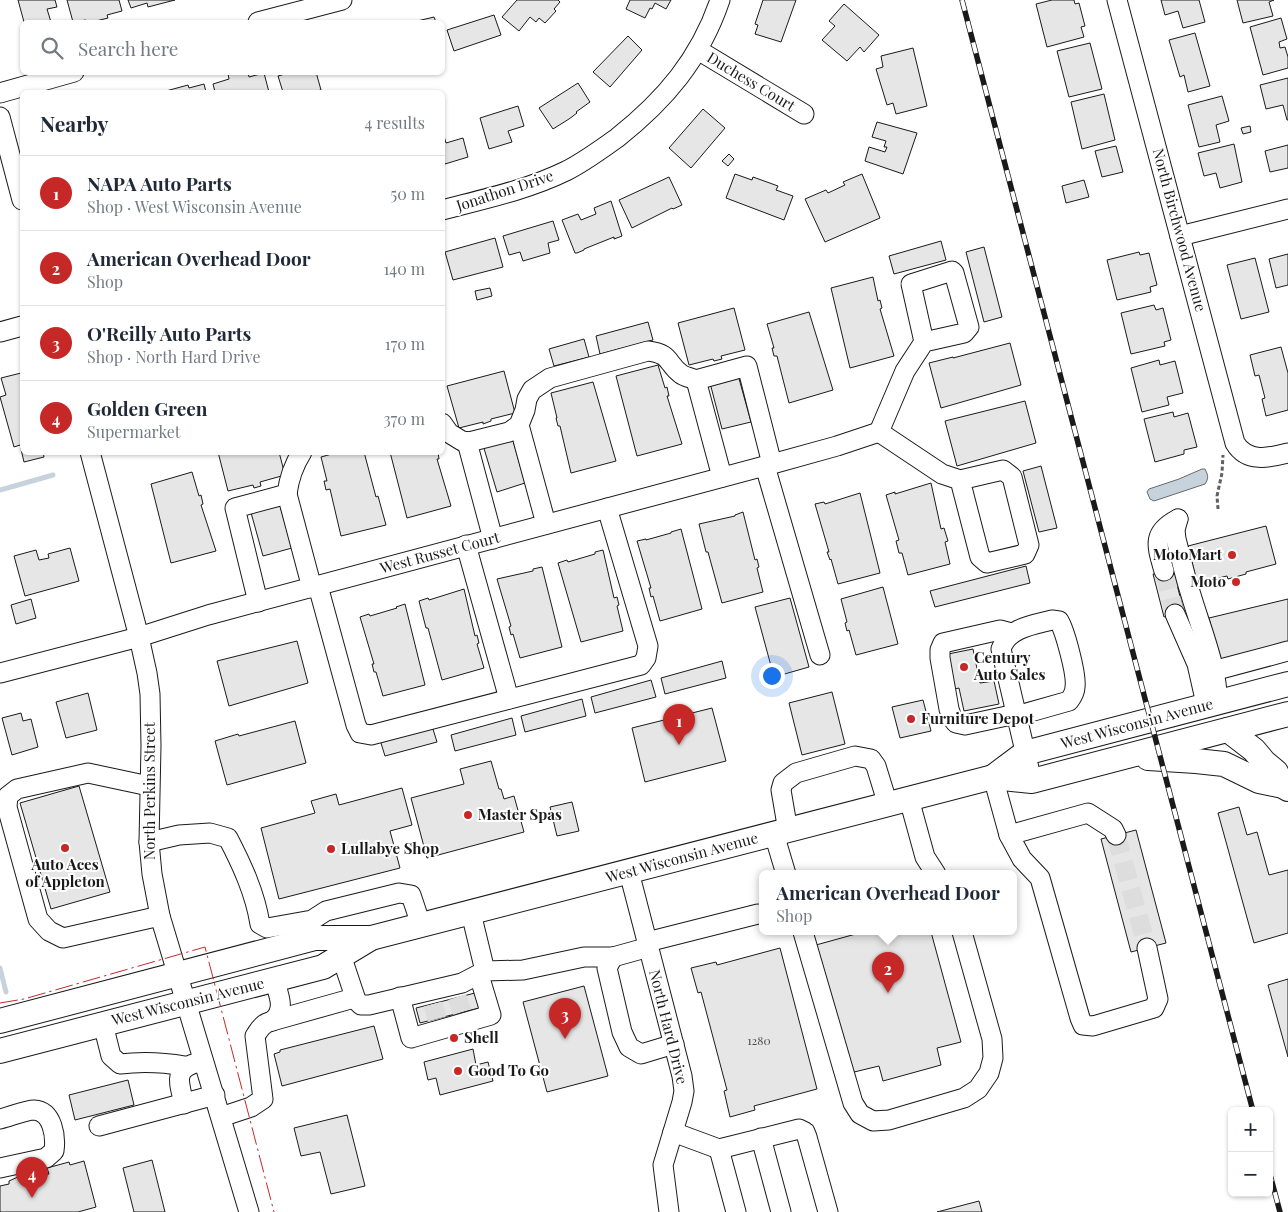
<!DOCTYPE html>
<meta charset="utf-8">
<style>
body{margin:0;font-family:"Playfair Display",serif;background:#f6f6f7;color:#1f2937}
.controls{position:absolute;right:15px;bottom:15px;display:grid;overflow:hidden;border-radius:8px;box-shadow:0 1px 4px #0004}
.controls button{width:45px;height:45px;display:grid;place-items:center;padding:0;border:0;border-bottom:1px solid #e0e1e3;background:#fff;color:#1f2937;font:25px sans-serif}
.you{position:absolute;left:771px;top:675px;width:18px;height:18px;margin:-12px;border:4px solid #fff;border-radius:50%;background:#1a73e8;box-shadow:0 0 0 8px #1a73e833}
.badge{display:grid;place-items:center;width:32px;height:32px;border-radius:50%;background:#c62828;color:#fff;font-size:16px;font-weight:700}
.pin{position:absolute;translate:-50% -41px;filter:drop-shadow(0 1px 2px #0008)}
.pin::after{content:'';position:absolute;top:26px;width:18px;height:15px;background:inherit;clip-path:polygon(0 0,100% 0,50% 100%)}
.popup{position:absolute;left:759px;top:870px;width:258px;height:65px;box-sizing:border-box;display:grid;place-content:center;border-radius:8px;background:#fff;filter:drop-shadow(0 1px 4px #0005);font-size:16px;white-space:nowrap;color:#747a83}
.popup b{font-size:19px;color:#1f2937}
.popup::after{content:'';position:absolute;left:50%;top:100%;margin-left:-10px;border:10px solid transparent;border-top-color:#fff}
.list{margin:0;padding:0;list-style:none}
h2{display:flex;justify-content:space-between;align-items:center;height:65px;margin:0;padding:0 20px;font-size:21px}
h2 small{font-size:16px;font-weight:400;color:#747a83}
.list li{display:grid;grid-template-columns:32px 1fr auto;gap:15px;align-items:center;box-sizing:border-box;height:75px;padding:0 20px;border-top:1px solid #e0e1e3}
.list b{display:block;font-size:19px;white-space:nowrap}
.list p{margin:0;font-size:16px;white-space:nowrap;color:#747a83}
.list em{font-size:16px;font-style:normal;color:#747a83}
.icon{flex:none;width:28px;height:28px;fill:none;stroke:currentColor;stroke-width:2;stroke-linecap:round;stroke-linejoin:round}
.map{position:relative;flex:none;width:1288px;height:1212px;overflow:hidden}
.search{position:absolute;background:#fff;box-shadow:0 1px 4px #0004;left:20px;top:20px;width:425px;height:55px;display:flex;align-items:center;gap:12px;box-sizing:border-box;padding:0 18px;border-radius:8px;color:#747a83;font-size:19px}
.panel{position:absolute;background:#fff;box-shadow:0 1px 4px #0004;left:20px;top:90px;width:425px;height:365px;border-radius:8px}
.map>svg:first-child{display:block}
.water{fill:#c6d2dc;stroke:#6a6a6a}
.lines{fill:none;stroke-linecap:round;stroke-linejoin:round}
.stream{stroke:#c6d2dc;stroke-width:5}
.building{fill:#e6e6e6;stroke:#1a1a1a}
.minor-tunnel{stroke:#ddd;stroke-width:19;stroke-dasharray:19 9;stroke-linecap:butt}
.minor-casing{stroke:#1a1a1a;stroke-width:21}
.major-casing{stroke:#1a1a1a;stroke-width:26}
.path{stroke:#5f5f5f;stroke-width:3;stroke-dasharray:4 2.5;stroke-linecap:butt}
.minor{stroke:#fff;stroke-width:19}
.major{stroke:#fff;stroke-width:24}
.rail-casing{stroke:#1a1a1a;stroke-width:5.5}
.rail{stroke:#fff;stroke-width:4;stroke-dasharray:11;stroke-linecap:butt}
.power{stroke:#c62828;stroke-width:1;stroke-dasharray:18 4 2.5 4;stroke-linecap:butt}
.poi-dot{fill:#c62828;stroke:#fff;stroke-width:2}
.labels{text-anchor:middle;stroke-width:4;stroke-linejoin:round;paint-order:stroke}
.number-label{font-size:12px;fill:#4d4d4d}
.street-label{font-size:15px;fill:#1a1a1a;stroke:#fff}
.poi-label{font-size:15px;font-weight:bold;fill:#1a1a1a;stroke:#fff;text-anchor:start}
</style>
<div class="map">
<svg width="1288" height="1212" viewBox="0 0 1288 1212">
<rect width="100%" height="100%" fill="#fff"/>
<path class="water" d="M1202,469H1205C1208,475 1209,478 1205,484L1154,501L1150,499L1147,492L1149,489L1179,479Z"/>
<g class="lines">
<g class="stream">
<polyline points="0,490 53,475"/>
<polyline points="0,968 6,992"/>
</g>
</g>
<g class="building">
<polygon points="18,0 55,0 57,7 47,9 51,22 24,22"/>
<polygon points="67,0 119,0 122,11 107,15 108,18 92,22 87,22 86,20 73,22"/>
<polygon points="128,0 175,0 148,7 147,3 131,8"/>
<polygon points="517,0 558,0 560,2 554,9 556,11 545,23 539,18 536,22 530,17 519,31 502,17"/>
<polygon points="630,0 671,0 666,9 655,3 652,9 650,8 645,18 626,9"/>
<polygon points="763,0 796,0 781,42 755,34 758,25 755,24"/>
<polygon points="1052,0 1074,0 1075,4 1079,3 1085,26 1081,27 1084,37 1047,47 1036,4"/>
<polygon points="1161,0 1199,0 1205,22 1183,28 1178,11 1165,15"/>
<polygon points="1237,0 1274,0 1269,2 1273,16 1243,23"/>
<polygon points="844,4 879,35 864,52 860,47 847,61 822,40 835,26 829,21"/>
<polygon points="494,15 501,35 454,51 447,30"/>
<polygon points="434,17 436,22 413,22"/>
<polygon points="1281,18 1287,39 1279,42 1280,48 1285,47 1288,57 1288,68 1263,75 1250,27"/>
<polygon points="1195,33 1210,86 1188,92 1184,75 1180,77 1169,40"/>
<polygon points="628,36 642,50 610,87 593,72"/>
<polygon points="1090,43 1102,89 1069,97 1057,51"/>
<polygon points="913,48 927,106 896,114 893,103 887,105 876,69 883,67 881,56"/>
<polygon points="232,72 248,72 249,77 264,73 269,92 215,92 213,84 229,79 228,74"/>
<polygon points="292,72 316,72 321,90 312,92 283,92 278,76"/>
<polygon points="1288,78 1288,120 1287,120 1283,105 1266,109 1260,85"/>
<polygon points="578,83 590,102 576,112 577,113 569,119 553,129 539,108"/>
<polygon points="204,84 206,92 166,92 166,91 188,85 189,88"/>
<polygon points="1104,94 1115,140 1082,149 1071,102"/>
<polygon points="1222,96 1229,121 1216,125 1220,142 1199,147 1188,105"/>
<polygon points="518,106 524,126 508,131 512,142 489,149 480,118"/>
<polygon points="703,109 725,128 691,168 669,148"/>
<polygon points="877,122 917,133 903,174 865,161 869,147 885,152 887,147 884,147 886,141 872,137"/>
<polygon points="1250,126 1251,132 1243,134 1241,128"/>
<polygon points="442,136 444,136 446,143 463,138 468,157 445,164 444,160 442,161"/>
<polygon points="1234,144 1242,182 1220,188 1216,173 1204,176 1198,153"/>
<polygon points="1288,145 1288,168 1270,172 1265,151"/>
<polygon points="1116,146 1123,172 1102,177 1095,151"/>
<polygon points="729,154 734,159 728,166 722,161"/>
<polygon points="735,174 752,180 753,177 778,186 776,190 793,196 784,220 726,198"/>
<polygon points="862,174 880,218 825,242 805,199 826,190 828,193 845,185 843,182"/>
<polygon points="669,177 682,205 673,209 672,208 632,228 619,200"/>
<polygon points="1084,180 1089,197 1066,203 1062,186"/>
<polygon points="611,201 622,236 614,239 614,237 584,249 584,250 577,253 575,253 562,220 578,214 581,220 596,214 594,208"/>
<polygon points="553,221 559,240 548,243 550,253 523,261 520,252 509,255 503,236"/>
<polygon points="495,238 503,267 453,280 445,252"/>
<polygon points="941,241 946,260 894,274 889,256"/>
<polygon points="984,247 1002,317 984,322 966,252"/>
<polygon points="1139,252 1140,255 1149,253 1157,285 1150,287 1151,292 1117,300 1107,260"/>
<polygon points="1288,254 1288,285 1276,288 1269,259"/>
<polygon points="1255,258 1269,312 1241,319 1227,265"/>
<polygon points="873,277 878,301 880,300 882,308 880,309 894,356 850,368 831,288"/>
<polygon points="490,288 492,296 477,300 475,291"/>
<polygon points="1154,305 1156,310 1163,308 1171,340 1164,342 1165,346 1131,354 1121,313"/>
<polygon points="734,308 745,350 721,356 722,359 714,361 713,359 689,365 678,323"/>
<polygon points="809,312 833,390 789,403 777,356 774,356 772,348 774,348 767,324"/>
<polygon points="648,322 653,340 600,354 596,336"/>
<polygon points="584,339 589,357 554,366 549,349"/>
<polygon points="1010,343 1021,385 941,408 929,363 953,357 953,358"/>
<polygon points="1281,347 1288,373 1288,410 1266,416 1262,399 1265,398 1259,375 1255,376 1250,355"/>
<polygon points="1159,360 1160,365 1175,361 1183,393 1167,397 1169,405 1142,412 1131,368"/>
<polygon points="658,365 665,388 667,387 669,396 667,396 682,444 637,456 616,376"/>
<polygon points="504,371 515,413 491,419 491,421 483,424 483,422 459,428 447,386"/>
<polygon points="21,373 22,452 43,452 44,457 24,462 20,445 14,447 0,397 6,395 1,378"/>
<polygon points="738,375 751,422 722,429 710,383"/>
<polygon points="593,382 616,461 571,473 560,426 558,426 556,418 557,418 551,393"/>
<polygon points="1025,401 1036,443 957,466 945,421"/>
<polygon points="1173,412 1174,417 1188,413 1197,447 1184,450 1184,454 1155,462 1144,419"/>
<polygon points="512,437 525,483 497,492 483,445"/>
<polygon points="218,452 279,452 285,475 260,482 261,486 254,488 253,485 228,491"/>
<polygon points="339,452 364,452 376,497 378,496 386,525 341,536 330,489 326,490 324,481 327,481 321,457"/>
<polygon points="390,452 438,452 439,459 437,459 451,506 407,518"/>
<polygon points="1041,466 1057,528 1039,532 1023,471"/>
<polygon points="192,472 199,496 201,495 203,504 201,505 216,551 171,563 151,484"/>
<polygon points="931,483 941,529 944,528 948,541 945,542 950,564 908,575 902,553 899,553 896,541 899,540 886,495 895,492 895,494"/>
<polygon points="860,493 880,573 838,584 831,559 830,560 827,552 829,552 815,504 824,502 825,504"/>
<polygon points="279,502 292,548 263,556 250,509"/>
<polygon points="743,512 755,560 757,559 759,567 757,568 763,592 722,603 708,552 706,552 699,524 735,516 735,515"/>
<polygon points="1266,526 1276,564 1246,572 1246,574 1228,579 1227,576 1197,583 1188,546"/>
<polygon points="681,529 702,609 660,621 653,596 651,597 649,588 651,588 637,541 646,539 646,540 671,533 671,532"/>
<polygon points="70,548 79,581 25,596 14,556 36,550 39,560 49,558 48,554"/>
<polygon points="603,550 614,598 617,597 619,605 617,606 623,631 581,642 558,563 567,560 568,562 595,554 595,552"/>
<polygon points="1026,566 1030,583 935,607 930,591"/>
<polygon points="542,567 562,647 520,658 513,634 511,635 509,627 511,626 497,579 533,571 533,569"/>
<polygon points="1173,569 1184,612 1164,617 1153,574"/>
<polygon points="883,587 898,644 856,655 849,630 847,631 845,623 847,622 841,599"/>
<polygon points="464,589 475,636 477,635 479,643 477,644 484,668 442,680 428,628 426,628 419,601 428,598 429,600"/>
<polygon points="790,598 809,667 774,677 755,607"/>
<polygon points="31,599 36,618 16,624 11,605"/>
<polygon points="1288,599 1288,645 1220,662 1209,618"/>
<polygon points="405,604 425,685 383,696 376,672 374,672 372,664 374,664 360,617 369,614 370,616 397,608 396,607"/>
<polygon points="297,641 308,683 229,706 217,661"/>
<polygon points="973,649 980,683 994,681 999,704 964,711 959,688 955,689 948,654"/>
<polygon points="722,661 726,678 665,694 661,678"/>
<polygon points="651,680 656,697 595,713 591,697"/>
<polygon points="832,692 845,744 802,755 789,703"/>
<polygon points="88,693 97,730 66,738 56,702"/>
<polygon points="582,699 586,716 525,732 521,716"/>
<polygon points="923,700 931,731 900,738 892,707"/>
<polygon points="712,708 726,761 645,782 632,728"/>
<polygon points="21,713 23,721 31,719 38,747 12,755 2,718"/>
<polygon points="512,718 516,735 455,751 451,735"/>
<polygon points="295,721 306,763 227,785 215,741 238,734 239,736"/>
<polygon points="432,726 437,742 385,756 380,740"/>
<polygon points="491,761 499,789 501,789 504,799 514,796 524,832 427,858 411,798 464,784 460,769"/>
<polygon points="79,786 110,892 51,909 20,803"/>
<polygon points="402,788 412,825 390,831 400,868 279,899 261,828 315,813 311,801 336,794 339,805"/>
<polygon points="572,802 579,831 557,836 550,807"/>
<polygon points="1239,807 1247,835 1257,832 1269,875 1288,870 1288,933 1254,943 1218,813"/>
<polygon points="1136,830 1166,943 1131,952 1101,839"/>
<polygon points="863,932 931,932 961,1042 937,1048 941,1065 883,1081 879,1066 850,1073 816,945"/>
<polygon points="780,948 817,1089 754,1106 755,1110 730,1117 724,1091 727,1090 701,992 698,993 691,968 716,962 717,965"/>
<polygon points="1288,979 1288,1057 1268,985"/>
<polygon points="584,986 608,1076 547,1092 523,1002"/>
<polygon points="475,993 479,1008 420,1023 416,1008"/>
<polygon points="374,1026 383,1059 282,1086 274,1054 280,1052 280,1050"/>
<polygon points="473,1049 476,1065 488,1062 493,1081 440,1095 436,1078 428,1080 424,1062"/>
<polygon points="128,1080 134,1105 75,1120 69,1095"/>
<polygon points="347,1115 365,1186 331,1194 320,1152 301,1156 294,1128"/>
<polygon points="152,1160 165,1212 134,1212 123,1168"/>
<polygon points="84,1161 96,1207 78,1212 0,1212 0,1186 9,1184 9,1181 20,1176 20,1179 26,1177 27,1179 31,1178 31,1176 43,1172 44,1175 49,1174 47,1168 69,1162 70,1165"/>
<polygon points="979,1201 982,1212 937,1212"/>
</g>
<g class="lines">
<g class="minor-tunnel">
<polyline points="1164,571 1175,614"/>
<polyline points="1116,835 1147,948"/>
<polyline points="457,997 462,1012"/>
<polyline points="433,1004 437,1019"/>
</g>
<defs>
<g id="minor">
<path d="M1117,0L1235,443C1247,463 1269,458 1288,453"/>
<polyline points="258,22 342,0"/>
<polyline points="698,50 804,114"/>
<polyline points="0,93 74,72"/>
<polyline points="0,117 22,200"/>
<path d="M442,210C484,199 527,190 566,171C584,162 600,150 617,138C665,100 700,59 720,0"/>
<polyline points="1180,236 1288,209"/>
<polyline points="0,332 22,326"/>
<path d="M442,423L449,433L462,441L469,442L509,432L519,425L525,410L527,399L532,390L550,378L648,351C672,354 666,363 681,374C685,377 692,378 696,380"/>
<polyline points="519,425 546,524"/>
<polyline points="879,432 942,474 960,480 1003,470 1012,477 1029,545 1025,554 987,563 980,557 960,480"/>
<polyline points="879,432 905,371 924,342 911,284 952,271 954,273 969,327 964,333 924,342"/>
<polyline points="467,442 493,539"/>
<polyline points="90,452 139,637 147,673 150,694 151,746 149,842 152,874 160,916 249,1212"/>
<polyline points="765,466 820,655"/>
<polyline points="722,477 696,380 747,366 772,464"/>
<path d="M287,494C289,478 293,466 302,452"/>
<path d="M1178,519L1175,530L1176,539C1181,558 1185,577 1191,595C1200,626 1219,671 1217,703"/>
<polyline points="466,545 509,699"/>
<path d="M1164,571C1157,546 1151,533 1178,519"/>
<polyline points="318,586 356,725 360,733 371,735 641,665 646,658 648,646 607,508"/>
<polyline points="258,602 235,508 287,494 312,588"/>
<polyline points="1175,614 1197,664 1204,695 1217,703"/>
<polyline points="1011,633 1000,630 943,643 940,650 940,658 949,709 952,718 956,723 965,725 1016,714"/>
<polyline points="1213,671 1288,651"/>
<polyline points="0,673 139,637 208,615 772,464 837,446 879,432"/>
<path d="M1016,716L1069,701C1072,697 1075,692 1075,687C1077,675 1065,631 1059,621L1052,620C1032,625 1008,628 1001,649L1032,781"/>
<polyline points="993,777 1009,835"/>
<polyline points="149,786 88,773 17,789 8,796 7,807 38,919 49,931 63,938 160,916"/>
<polyline points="909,799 925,857 936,874"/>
<polyline points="788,831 781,790 783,783 796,773 855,756 871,759 876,766 888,805"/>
<polyline points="774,834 786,874"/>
<polyline points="1116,835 1113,829 1088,813 1009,835 1022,859 1040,878 1080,1018 1083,1025 1093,1026 1154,1008 1158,999 1147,948"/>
<path d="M149,842L179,835L210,833L228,838C242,865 255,893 260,924L267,928L312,920L326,911L399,893L411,895L421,925"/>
<polyline points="629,872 682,1076 684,1091 682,1102 663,1165 669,1212"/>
<polyline points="803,932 853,1103 860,1114 873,1121 889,1120 964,1098 978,1089 989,1073 993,1058 992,1039 962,932"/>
<polyline points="647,942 758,914"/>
<polyline points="337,943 356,1000 361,1005 369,1005 462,983 485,971 471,913"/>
<polyline points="649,947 613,957 607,968 622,1032 629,1047 641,1054 674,1044"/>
<polyline points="485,971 523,970 584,957 613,957"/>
<polyline points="400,997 411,1038 491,1015 479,975"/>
<polyline points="272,1021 354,998"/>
<path d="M103,1024L111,1056L120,1064C143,1061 162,1062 185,1066"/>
<path d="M184,1104C180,1084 172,1070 196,1063"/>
<path d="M221,1117L251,1107L263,1099L255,1036C258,1032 260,1027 265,1024C267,1022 270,1022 272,1021C287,1010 278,993 274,980"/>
<path d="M0,1119C9,1117 26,1110 34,1110C53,1111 56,1137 54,1151L46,1158L0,1168"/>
<polyline points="99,1126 215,1095"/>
<polyline points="673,1132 719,1149 799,1129 805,1132 807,1137 828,1212"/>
<polyline points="761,1138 781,1212"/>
<polyline points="719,1149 736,1212"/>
</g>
<g id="major">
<polyline points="1228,730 1254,750 1264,762 1276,772 1283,786"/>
<polyline points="1148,758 1196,761 1224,764 1259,781 1283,786 1288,789"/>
<polyline points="993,777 1025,753 1288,684"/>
<polyline points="0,1021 315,938 371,938 993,777 1032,781 1288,714"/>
<polyline points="0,1051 323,967 371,938"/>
</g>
</defs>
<use href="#minor" class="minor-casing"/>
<use href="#major" class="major-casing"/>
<polyline class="path" points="1218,509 1217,496 1222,473 1223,455"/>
<use href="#minor" class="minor"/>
<use href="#major" class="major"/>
<defs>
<g id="rail">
<polyline points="962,0 1253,1111"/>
<polyline points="1269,1171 1280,1212"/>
</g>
</defs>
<use href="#rail" class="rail-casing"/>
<use href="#rail" class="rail"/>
<polyline class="power" points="0,1003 24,999 205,947 274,1212"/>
</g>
<g class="poi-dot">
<circle cx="1232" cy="555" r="5"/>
<circle cx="1236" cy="582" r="5"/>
<circle cx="964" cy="667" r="5"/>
<circle cx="911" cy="719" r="5"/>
<circle cx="468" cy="815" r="5"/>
<circle cx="65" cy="848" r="5"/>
<circle cx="331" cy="849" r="5"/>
<circle cx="454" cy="1038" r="5"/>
<circle cx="458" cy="1071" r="5"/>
</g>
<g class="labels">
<g class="number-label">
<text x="759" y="1045">1280</text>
</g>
<g class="street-label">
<text transform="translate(751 82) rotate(31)" y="5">Duchess Court</text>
<text transform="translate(505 191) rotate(-18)" y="5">Jonathon Drive</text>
<text transform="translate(1179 230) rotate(75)" y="5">North Birchwood Avenue</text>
<text transform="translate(440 553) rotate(-15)" y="5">West Russet Court</text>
<text transform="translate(1137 724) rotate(-15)" y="5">West Wisconsin Avenue</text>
<text transform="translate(150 791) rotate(-90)" y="5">North Perkins Street</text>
<text transform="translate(682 858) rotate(-15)" y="5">West Wisconsin Avenue</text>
<text transform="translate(188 1002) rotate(-14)" y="5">West Wisconsin Avenue</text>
<text transform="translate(668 1027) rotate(76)" y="5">North Hard Drive</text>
</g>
<g class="poi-label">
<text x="1222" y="560" text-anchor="end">MotoMart</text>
<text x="1226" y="587" text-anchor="end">Moto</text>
<text x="974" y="663">Century<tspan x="974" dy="17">Auto Sales</tspan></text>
<text x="921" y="724">Furniture Depot</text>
<text x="478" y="820">Master Spas</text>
<text x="341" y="854">Lullabye Shop</text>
<text x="65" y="870" text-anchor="middle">Auto Aces<tspan x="65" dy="17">of Appleton</tspan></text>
<text x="464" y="1043">Shell</text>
<text x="468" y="1076">Good To Go</text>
</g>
</g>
</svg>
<div class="controls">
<button>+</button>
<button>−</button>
</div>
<div class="you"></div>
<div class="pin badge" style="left:679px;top:745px">1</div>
<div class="pin badge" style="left:888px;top:993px">2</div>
<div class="popup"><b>American Overhead Door</b>Shop</div>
<div class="pin badge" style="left:565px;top:1039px">3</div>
<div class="pin badge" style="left:32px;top:1198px">4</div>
<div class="search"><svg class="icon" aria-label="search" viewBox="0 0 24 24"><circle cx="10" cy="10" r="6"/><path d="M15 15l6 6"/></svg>Search here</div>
<section class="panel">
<h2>Nearby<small>4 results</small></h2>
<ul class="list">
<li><span class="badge">1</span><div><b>NAPA Auto Parts</b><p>Shop · West Wisconsin Avenue</p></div><em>50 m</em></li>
<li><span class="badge">2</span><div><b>American Overhead Door</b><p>Shop</p></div><em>140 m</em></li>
<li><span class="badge">3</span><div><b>O'Reilly Auto Parts</b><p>Shop · North Hard Drive</p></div><em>170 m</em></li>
<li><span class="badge">4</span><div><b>Golden Green</b><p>Supermarket</p></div><em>370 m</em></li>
</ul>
</section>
</div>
